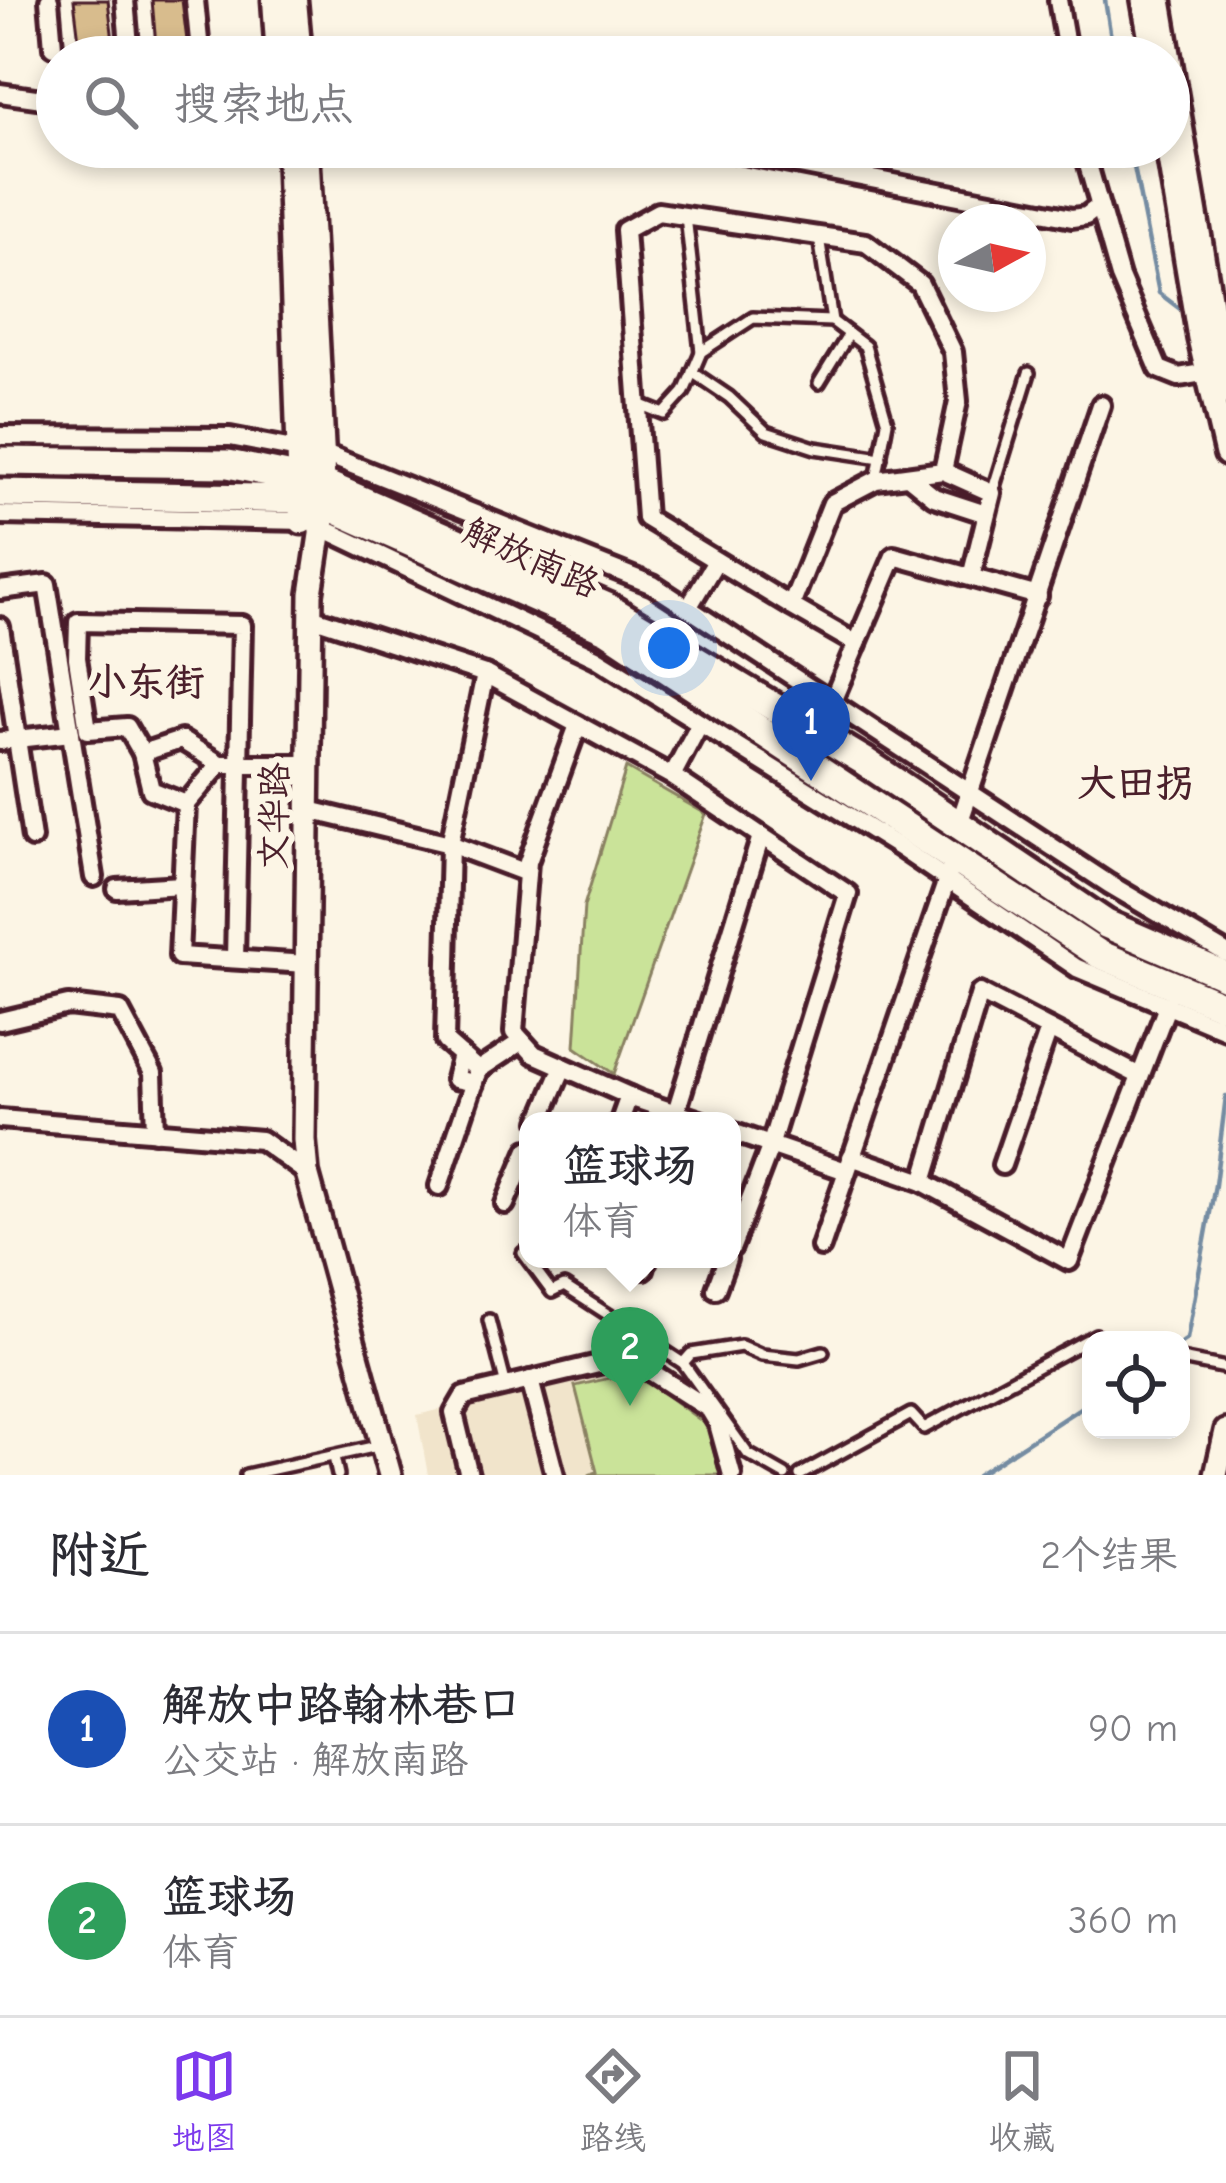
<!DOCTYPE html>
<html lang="zh">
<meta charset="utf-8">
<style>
body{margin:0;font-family:"Comic Neue","LXGW WenKai TC",sans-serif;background:#f2f2f3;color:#2b2b33}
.controls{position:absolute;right:36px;bottom:36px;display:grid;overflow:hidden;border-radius:24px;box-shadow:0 6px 18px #0003}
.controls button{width:108px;height:108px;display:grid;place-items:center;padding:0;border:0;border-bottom:3px solid #e1e1e2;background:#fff;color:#2b2b33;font:60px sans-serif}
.compass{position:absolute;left:938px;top:204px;width:108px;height:108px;border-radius:50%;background:#fff;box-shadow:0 6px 18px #0003;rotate:82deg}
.you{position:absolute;left:669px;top:648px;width:42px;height:42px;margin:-30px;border:9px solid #fff;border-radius:50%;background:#1a73e8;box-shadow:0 0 0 18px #1a73e833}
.badge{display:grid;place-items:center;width:78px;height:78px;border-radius:50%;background:#7c3aed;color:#fff;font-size:39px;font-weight:700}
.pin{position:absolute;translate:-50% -99px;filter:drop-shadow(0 3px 6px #0008)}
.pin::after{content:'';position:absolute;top:63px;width:42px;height:36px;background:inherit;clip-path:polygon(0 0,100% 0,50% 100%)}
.popup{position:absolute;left:519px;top:1112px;width:222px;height:156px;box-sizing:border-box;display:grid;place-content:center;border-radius:24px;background:#fff;filter:drop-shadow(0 3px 9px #0005);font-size:39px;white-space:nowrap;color:#7c7c81}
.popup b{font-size:45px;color:#2b2b33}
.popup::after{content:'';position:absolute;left:50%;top:100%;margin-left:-24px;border:24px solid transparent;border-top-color:#fff}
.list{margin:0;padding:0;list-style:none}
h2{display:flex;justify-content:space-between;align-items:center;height:156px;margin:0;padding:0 48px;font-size:51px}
h2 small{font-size:39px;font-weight:400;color:#7c7c81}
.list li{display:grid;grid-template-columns:78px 1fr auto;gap:36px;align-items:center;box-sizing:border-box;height:192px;padding:0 48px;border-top:3px solid #e1e1e2}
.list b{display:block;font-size:45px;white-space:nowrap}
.list p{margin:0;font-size:39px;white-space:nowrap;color:#7c7c81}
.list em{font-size:39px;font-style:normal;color:#7c7c81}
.icon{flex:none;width:66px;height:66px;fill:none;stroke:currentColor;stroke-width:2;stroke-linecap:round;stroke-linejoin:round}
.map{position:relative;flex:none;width:1226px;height:1475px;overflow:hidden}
.search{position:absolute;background:#fff;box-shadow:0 6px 18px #0003;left:36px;right:36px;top:36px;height:132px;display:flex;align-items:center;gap:30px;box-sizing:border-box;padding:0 42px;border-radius:66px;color:#7c7c81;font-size:45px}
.sheet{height:540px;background:#fff}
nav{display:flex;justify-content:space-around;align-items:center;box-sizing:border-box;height:168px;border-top:3px solid #e1e1e2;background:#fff;font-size:33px;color:#7c7c81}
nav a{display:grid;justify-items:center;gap:6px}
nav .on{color:#7c3aed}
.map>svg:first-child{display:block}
.built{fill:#f1e4cb}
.green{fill:#cae399;stroke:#8a8162;stroke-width:3}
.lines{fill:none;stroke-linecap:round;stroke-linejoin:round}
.stream{stroke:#748ca2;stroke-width:4.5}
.building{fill:#d8bc8d;stroke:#4a1f2b;stroke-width:3}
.service-casing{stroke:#4a1f2b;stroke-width:18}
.minor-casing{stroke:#4a1f2b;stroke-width:26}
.tertiary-casing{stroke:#4a1f2b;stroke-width:30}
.secondary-casing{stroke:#4a1f2b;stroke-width:33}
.primary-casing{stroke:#4a1f2b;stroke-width:36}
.service{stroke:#fcf5e5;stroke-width:9}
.minor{stroke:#fcf5e5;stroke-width:16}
.tertiary{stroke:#fcf5e5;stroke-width:21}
.secondary{stroke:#fcf5e5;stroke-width:24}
.primary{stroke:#fcf5e5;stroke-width:27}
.labels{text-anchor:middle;stroke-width:12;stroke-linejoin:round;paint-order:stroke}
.street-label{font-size:36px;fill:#4a1f2b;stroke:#fcf5e5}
.neighbourhood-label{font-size:39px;font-weight:bold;fill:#4a1f2b;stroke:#fcf5e5}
</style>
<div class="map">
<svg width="1226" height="1475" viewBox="0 0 1226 1475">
<rect width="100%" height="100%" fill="#fcf5e5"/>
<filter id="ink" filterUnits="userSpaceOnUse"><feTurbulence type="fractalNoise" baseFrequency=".00833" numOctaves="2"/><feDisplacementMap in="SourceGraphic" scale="24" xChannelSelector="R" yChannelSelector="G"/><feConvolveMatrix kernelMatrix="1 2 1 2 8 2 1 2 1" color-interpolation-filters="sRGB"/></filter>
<g filter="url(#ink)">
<polygon class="built" points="634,1364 713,1423 726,1475 428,1475 417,1415"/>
<g class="green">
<polygon points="626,768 706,814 614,1074 575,1047 584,906"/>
<polygon points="635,1372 707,1425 720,1475 589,1475 597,1472 575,1386"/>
</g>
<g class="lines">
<g class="stream">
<polyline points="1105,0 1114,57"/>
<polyline points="1130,147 1159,293 1180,309"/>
<polyline points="1181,1343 1187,1339 1215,1185 1226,1096"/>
<polyline points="977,1475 1091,1401"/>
</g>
</g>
<g class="building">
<polygon points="74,0 108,0 115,57 81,57"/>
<polygon points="152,0 182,0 189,57 157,57"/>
</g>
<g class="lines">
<defs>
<g id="service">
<polyline points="686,216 701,352"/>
<polyline points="819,237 832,321"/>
<polyline points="692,372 729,397 766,432 815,448 881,458"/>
<polyline points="819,383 849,334"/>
<polyline points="639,404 664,414 684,392 701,352 753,318 832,321 865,346 887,422 876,480"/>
<polyline points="992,493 1029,373"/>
<polyline points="523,1253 552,1292 564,1286 683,1363 748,1454 785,1475"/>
<polyline points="489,1320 506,1386"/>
<polyline points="1181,1359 1226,1368"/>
<polyline points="683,1363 691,1354 741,1346 762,1355 799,1359 823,1352"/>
<polyline points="334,1457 338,1475"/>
<polyline points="246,1475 382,1445"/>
<polyline points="800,1475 911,1414 924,1428 1096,1335 1100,1340"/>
</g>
<g id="minor">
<polyline points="49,0 53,47"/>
<polyline points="125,0 130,57"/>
<polyline points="195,0 200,51"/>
<polyline points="1058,0 1068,57"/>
<polyline points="0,93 57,101"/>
<polyline points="708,147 1072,218 1086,216 1099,206"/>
<polyline points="1083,147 1120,277 1159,369 1179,377 1214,371"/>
<polyline points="0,436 230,437 330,456 653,585 1109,884 1226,953"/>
<polyline points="908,476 934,497 986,514"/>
<polyline points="0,515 308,521 596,658 899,847 1077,968 1226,1030"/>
<polyline points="0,590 47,584 94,877"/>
<polyline points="791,606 646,518 625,230 658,212 866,243 920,284 953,352 958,401 943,471"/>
<polyline points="688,608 716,561"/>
<polyline points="311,617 485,674 672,776 848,894 769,1150 732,1247"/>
<polyline points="0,627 32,838"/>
<polyline points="857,644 791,606 832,503 876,480 943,471 992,493 971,577"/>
<polyline points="831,704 894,556 1038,596"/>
<polyline points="578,725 528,862 514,1032 534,1054 638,1100 700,1121"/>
<polyline points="0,741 71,733"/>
<polyline points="142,753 151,790 186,804"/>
<polyline points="220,764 186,804 179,956 307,964"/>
<polyline points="672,776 700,723"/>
<polyline points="309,810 450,844 527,873"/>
<polyline points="958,827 1101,405"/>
<polyline points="117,889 182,885"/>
<polyline points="235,959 242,625 78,622 77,658 88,730 127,727 142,753 181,740 220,764 309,764"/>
<polyline points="0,1021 68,1005 120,1011 153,1073 155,1132"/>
<polyline points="461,1055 455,1079 474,1083"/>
<polyline points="478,1070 522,1041"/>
<polyline points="676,1112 761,836"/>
<polyline points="0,1119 261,1140 307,1173"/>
<polyline points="540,1121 563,1067"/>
<polyline points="620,1121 629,1096"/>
<polyline points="732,1132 846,1171"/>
<polyline points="851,1157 923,1182 1069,1261 1168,1004"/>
<polyline points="1002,1165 1049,1029"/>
<polyline points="923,1182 980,993 1140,1076"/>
<polyline points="439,1186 478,1070 445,1041 450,844 485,674"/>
<polyline points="505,1204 528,1150"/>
<polyline points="821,1247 950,871"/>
<polyline points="644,1269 647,1259"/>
<polyline points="716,1289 727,1259"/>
<polyline points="530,1380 555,1475"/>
<polyline points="469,1475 454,1413 464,1396 628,1357 709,1409 718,1424 732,1475"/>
</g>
<g id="tertiary">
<polyline points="1143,0 1153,57"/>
<polyline points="1160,0 1226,393"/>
<polyline points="1167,147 1199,338 1226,454"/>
<polyline points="321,528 311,594 304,1140 307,1173 390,1475"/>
<polyline points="1216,1475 1226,1431"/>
</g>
<g id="secondary">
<polyline points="275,0 279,57"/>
<polyline points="294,0 299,57"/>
<polyline points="289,147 302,521"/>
<polyline points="306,147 322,455 321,528"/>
</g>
<g id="primary">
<polyline points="0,461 228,464 322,483 607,607 864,761 1106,924 1226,976"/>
<polyline points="0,493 302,499 321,503 608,630 1099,954 1226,1007"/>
</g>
</defs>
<use href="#service" class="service-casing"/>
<use href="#minor" class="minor-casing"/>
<use href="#tertiary" class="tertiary-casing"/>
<use href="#secondary" class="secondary-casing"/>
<use href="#primary" class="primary-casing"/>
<use href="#service" class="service"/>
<use href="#minor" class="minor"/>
<use href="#tertiary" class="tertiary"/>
<use href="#secondary" class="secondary"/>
<use href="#primary" class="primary"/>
</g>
</g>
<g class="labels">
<g class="street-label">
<text transform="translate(532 557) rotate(24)" y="13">解放南路</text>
<text transform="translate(273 816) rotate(-89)" y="13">文华路</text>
</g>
<g class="neighbourhood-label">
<text x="146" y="695">小东街</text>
<text x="1136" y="796">大田拐</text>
</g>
</g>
</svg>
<div class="controls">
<button><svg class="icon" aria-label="locate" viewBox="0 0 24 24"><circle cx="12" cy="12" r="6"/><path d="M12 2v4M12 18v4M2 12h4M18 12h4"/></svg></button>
</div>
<svg class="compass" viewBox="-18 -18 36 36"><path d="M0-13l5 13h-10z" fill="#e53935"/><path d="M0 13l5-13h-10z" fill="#7c7c81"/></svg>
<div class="you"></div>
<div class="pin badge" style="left:811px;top:781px;background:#1a4fb4">1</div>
<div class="pin badge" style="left:630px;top:1406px;background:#2e9e5b">2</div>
<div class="popup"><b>篮球场</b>体育</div>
<div class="search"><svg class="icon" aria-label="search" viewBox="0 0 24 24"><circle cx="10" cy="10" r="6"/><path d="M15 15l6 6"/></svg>搜索地点</div>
</div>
<section class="sheet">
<h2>附近<small>2个结果</small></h2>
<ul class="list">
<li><span class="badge" style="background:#1a4fb4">1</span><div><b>解放中路翰林巷口</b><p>公交站 · 解放南路</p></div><em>90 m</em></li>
<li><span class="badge" style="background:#2e9e5b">2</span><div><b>篮球场</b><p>体育</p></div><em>360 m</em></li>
</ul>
</section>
<nav>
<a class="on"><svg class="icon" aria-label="map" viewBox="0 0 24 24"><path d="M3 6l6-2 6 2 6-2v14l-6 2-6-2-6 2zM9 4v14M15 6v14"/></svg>地图</a>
<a><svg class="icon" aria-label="directions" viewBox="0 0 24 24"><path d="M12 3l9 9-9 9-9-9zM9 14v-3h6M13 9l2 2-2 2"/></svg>路线</a>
<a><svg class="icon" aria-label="saved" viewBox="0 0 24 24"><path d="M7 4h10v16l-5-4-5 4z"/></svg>收藏</a>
</nav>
